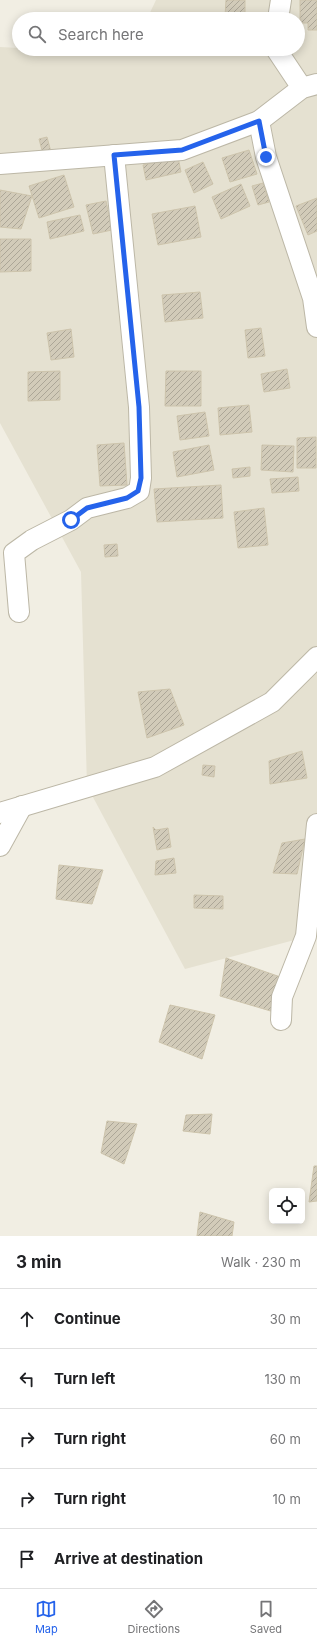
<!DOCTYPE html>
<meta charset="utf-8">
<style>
body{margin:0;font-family:Inter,sans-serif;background:#f6f6f6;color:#202124}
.controls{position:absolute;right:12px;bottom:12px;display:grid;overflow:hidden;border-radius:6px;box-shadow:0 2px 10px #0003}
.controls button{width:36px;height:36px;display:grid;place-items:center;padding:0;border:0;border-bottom:1px solid #e0e0e0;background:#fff;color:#202124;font:20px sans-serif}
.stop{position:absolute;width:12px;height:12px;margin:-9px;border:3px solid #2563eb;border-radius:50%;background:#fff}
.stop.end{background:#2563eb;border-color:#fff;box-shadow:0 1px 4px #0008}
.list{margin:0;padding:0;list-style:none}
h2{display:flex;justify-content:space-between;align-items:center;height:52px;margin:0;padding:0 16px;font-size:17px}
h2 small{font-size:13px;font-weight:400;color:#757577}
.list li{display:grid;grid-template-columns:26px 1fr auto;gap:12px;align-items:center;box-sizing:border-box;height:60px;padding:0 16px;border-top:1px solid #e0e0e0}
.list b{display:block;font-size:15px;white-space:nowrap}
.list em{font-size:13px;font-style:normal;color:#757577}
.icon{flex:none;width:22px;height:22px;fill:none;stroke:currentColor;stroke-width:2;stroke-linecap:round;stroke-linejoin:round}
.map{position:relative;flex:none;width:317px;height:1236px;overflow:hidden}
.search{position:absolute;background:#fff;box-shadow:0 2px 10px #0003;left:12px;right:12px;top:12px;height:44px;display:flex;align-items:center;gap:10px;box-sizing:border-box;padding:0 14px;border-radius:22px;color:#757577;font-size:15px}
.sheet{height:352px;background:#fff}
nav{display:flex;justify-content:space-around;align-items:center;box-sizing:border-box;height:56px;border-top:1px solid #e0e0e0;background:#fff;font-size:11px;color:#757577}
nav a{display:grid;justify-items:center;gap:2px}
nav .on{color:#2563eb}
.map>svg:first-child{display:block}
.residential{fill:#e5e1d1}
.building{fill:url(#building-hatch);stroke:#cdc4ac}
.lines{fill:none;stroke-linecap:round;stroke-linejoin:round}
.minor-casing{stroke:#bcb7a6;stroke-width:22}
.minor{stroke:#fff;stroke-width:20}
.route{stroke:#2563eb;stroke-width:5}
</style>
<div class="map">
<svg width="317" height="1236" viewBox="0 0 317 1236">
<defs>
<pattern id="building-hatch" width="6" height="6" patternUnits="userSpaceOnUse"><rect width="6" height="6" fill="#d2cbb9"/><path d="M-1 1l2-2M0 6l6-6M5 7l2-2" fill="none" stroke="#aca697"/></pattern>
</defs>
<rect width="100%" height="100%" fill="#f1eee3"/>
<polygon class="residential" points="156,0 317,0 317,934 185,969 87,786 81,572 0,423 0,47 131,54 133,49 298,49 298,19 147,19"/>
<g class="building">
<polygon points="226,0 245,0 245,17 225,16"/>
<polygon points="300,0 317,0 317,30 308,30 308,23 300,23"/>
<polygon points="47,137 51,152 43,154 39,139"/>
<polygon points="249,150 257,174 230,182 222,158"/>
<polygon points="178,157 181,172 146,180 143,165"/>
<polygon points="203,162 213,184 194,193 185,170"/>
<polygon points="64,175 74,207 39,218 29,186"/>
<polygon points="263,183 269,202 258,205 252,186"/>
<polygon points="241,184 250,206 221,219 212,197"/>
<polygon points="0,190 32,196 21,229 0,227"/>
<polygon points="317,198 317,231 308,235 296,206"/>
<polygon points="106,201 112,230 93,234 86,205"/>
<polygon points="195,206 201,237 158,245 152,214"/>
<polygon points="80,215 84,231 50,239 47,222"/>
<polygon points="0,239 31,239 31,271 0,272"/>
<polygon points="200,292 203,318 165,322 162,295"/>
<polygon points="261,328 265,356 248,358 245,330"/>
<polygon points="71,329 74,357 51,360 47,333"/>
<polygon points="287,369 290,388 264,392 261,374"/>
<polygon points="60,371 60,400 28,401 28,372"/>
<polygon points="166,371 201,371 201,406 165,406"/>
<polygon points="249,405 252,432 220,435 218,408"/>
<polygon points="205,412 209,436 180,440 177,416"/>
<polygon points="316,437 316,468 297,468 297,438"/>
<polygon points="124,443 127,485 100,486 97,445"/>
<polygon points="209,445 214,470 177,477 173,452"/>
<polygon points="262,445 294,446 293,472 261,470"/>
<polygon points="250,467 250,476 233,478 232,469"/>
<polygon points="298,477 299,491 272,493 270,479"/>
<polygon points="221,485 223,518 157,522 154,489"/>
<polygon points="264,508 268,545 238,548 234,512"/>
<polygon points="117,544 118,556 105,557 104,545"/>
<polygon points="170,689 184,725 147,738 138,692"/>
<polygon points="302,751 307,778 270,784 269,761"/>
<polygon points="203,765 215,766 214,777 202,775"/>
<polygon points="153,827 156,830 168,828 171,847 157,850"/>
<polygon points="305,839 297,874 273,873 282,843"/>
<polygon points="174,858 176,873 155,875 156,861"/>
<polygon points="59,865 103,870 92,904 56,899"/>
<polygon points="194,895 223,896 223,909 194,908"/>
<polygon points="226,958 289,980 274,1012 220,996"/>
<polygon points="170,1005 215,1015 202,1059 159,1042"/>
<polygon points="212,1114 210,1134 183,1131 186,1115"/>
<polygon points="107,1121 137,1124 124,1164 101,1153"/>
<polygon points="314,1166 317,1166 317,1201 309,1202"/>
<polygon points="200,1212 234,1222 232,1236 197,1236"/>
</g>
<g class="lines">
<defs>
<g id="minor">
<polyline points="278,19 281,0"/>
<polyline points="276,49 302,88"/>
<polyline points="259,121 266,157 313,298 317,327"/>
<polyline points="0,164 182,150 259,121 302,88 317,84"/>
<polyline points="19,612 14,553 32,540 71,520 87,508 127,498 139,491 141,478 139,407 114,155"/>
<polyline points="0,813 155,767 272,702 317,657"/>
<polyline points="0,846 22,806"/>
<polyline points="281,1020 282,997 306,936 317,824"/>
</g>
</defs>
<use href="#minor" class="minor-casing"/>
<use href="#minor" class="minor"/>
</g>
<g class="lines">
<polyline class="route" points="71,520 87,508 127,498 138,491 141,478 139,407 114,155 182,150 259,121 266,157"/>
</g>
</svg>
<div class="controls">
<button><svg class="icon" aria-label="locate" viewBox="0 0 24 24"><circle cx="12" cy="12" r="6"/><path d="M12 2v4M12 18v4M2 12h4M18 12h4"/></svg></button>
</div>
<div class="stop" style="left:71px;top:520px"></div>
<div class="stop end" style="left:266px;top:157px"></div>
<div class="search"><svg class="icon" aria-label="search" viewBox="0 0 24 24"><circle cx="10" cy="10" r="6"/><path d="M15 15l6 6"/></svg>Search here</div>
</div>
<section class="sheet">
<h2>3 min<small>Walk · 230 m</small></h2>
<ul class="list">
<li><svg class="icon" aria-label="ahead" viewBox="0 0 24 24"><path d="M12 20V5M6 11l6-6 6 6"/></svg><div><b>Continue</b></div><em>30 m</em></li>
<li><svg class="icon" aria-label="left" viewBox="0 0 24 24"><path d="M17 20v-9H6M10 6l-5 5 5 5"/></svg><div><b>Turn left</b></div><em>130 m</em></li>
<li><svg class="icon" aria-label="right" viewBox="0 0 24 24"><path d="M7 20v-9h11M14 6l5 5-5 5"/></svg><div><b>Turn right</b></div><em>60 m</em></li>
<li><svg class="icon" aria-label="right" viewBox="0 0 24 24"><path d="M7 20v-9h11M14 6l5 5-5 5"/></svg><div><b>Turn right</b></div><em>10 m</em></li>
<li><svg class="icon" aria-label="arrive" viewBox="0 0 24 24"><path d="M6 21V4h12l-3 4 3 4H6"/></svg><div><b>Arrive at destination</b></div></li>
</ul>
</section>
<nav>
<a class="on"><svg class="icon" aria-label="map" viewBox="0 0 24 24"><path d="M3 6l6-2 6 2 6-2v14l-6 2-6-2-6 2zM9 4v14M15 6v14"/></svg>Map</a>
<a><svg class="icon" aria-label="directions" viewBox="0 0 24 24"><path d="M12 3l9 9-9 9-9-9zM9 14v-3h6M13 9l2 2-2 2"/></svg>Directions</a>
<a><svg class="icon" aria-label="saved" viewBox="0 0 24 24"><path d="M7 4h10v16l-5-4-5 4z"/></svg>Saved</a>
</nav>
